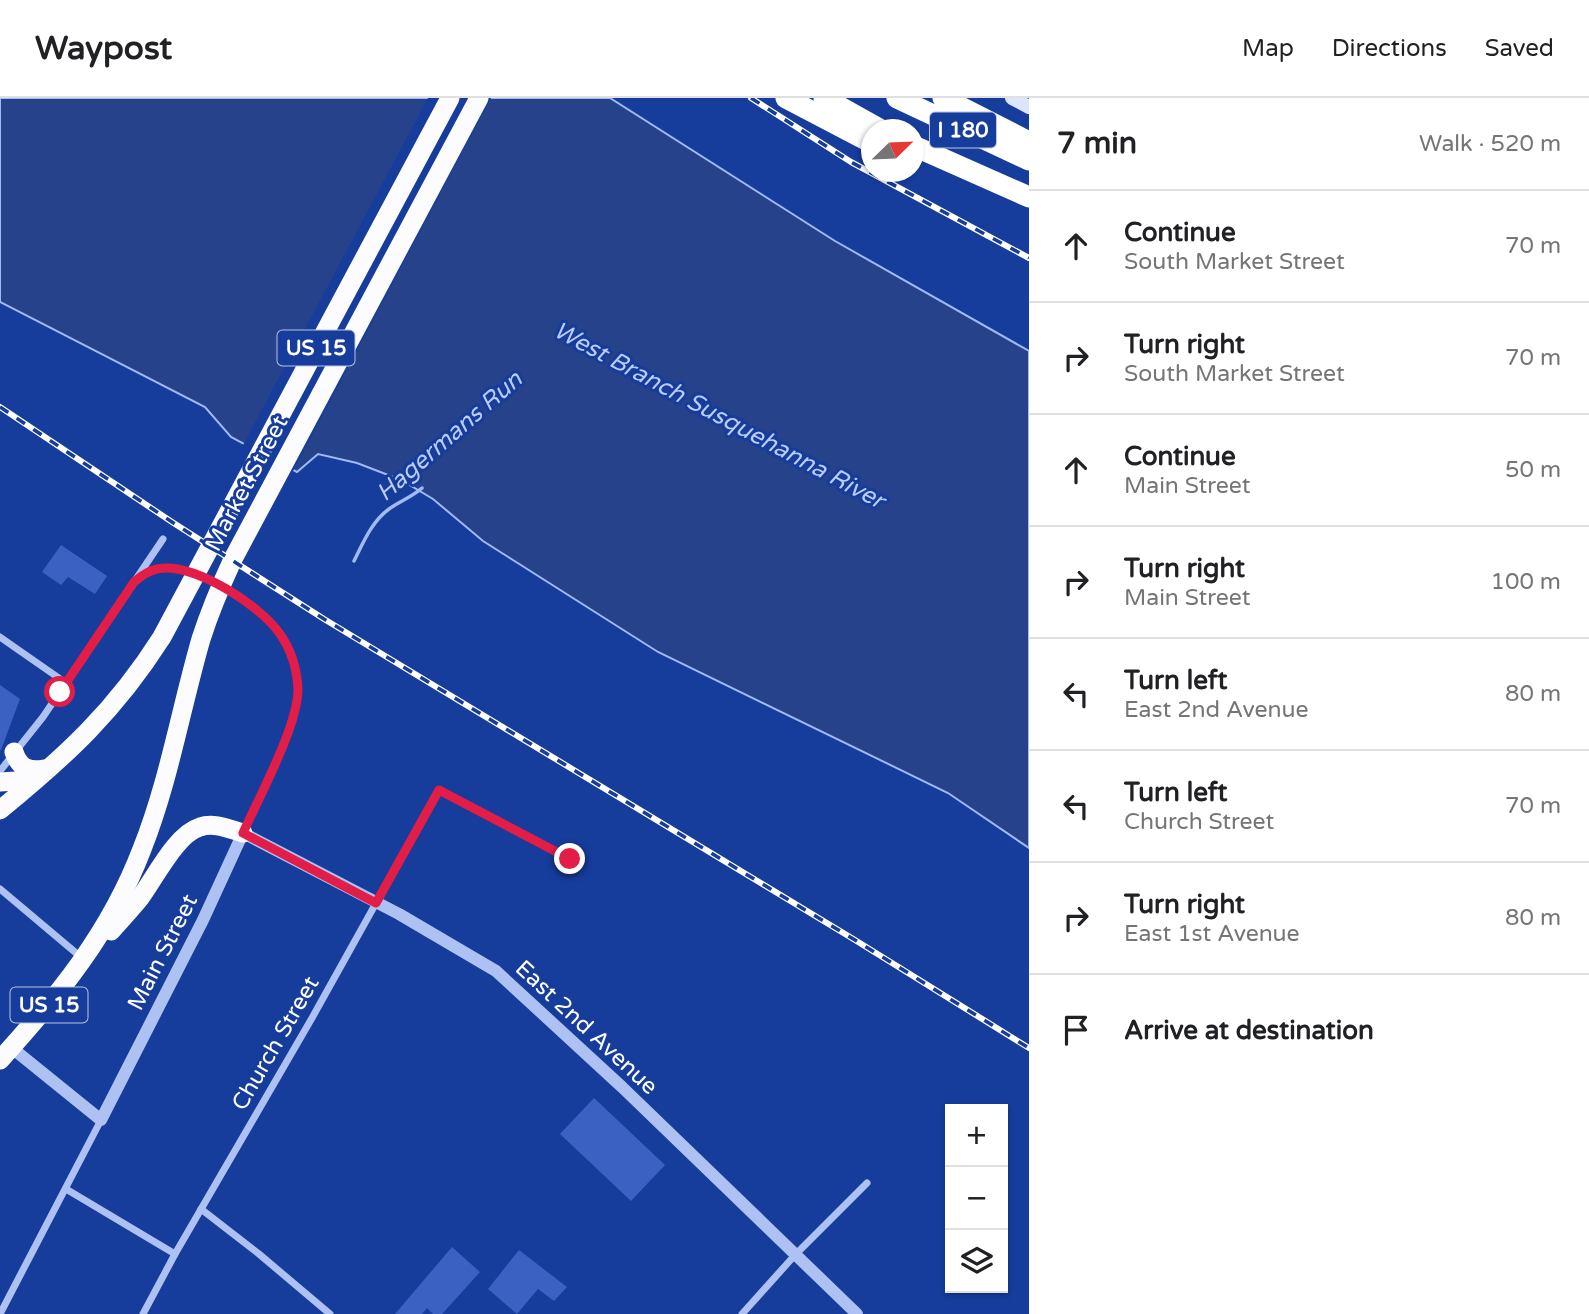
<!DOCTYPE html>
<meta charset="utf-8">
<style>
body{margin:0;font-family:"Varela Round",sans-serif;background:#f6f6f6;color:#202124}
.controls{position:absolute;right:21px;bottom:21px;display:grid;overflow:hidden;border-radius:0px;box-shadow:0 2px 5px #0004}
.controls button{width:63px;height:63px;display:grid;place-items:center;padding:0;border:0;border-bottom:2px solid #e0e0e0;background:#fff;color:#202124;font:35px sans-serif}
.compass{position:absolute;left:861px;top:21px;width:63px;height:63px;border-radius:50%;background:#fff;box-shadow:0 2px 5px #0004;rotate:67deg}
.stop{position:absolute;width:21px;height:21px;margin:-16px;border:5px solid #e11d48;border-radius:50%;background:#fff}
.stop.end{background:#e11d48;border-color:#fff;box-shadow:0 2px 7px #0008}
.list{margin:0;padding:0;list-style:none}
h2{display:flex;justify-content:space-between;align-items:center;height:91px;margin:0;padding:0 28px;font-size:30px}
h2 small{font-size:23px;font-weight:400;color:#757577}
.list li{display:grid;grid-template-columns:46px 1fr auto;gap:21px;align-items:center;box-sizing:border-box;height:112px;padding:0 28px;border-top:2px solid #e0e0e0}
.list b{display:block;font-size:26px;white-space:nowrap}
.list p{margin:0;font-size:23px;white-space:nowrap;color:#757577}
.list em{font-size:23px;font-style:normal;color:#757577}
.icon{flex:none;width:38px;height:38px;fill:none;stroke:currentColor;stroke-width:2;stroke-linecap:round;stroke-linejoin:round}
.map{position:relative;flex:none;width:1029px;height:1216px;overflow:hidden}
header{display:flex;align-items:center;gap:42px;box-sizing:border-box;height:98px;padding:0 35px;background:#fff;border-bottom:2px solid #e0e0e0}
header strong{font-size:33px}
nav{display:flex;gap:38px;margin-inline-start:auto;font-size:24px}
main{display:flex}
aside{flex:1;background:#fff}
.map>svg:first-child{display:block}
.water{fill:#26428b;stroke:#9fbaf5;stroke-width:2}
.pier{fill:#163c9c}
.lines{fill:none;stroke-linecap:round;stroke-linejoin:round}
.stream{stroke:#9fbaf5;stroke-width:3.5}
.building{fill:#3b62c2}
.minor{stroke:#adc2f3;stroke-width:7}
.tertiary{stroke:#adc2f3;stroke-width:12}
.secondary{stroke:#dce5fc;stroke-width:14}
.trunk{stroke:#fcfcff;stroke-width:19}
.motorway{stroke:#fff;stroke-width:21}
.rail-casing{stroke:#fff;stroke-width:6}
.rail{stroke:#163c9c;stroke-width:3.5;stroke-dasharray:10;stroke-linecap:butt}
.route{stroke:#e11d48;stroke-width:9}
.labels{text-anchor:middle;stroke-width:6;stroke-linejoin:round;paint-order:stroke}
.shield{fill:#163c9c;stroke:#b9c4e1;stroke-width:2}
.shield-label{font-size:21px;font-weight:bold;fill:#fff}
.street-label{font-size:23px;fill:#fff;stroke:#163c9c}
.water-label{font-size:24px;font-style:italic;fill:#bacdf9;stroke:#163c9c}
</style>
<header>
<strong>Waypost</strong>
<nav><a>Map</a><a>Directions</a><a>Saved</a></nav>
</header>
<main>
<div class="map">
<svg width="1029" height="1216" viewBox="0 0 1029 1216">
<rect width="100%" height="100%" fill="#163c9c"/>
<polygon class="water" points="0,0 610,0 835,143 1029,253 1029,750 948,695 658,554 483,443 433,401 401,382 357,365 318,356 297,374 231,339 205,309 0,204"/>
<polygon class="pier" points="428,0 491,0 292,375 242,349"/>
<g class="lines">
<path class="stream" d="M354,463C363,445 372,423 389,411C400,403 412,399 422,390"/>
</g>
<g class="building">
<polygon points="61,447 107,478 95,496 68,479 61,487 42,474"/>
<polygon points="0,587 20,601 1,652 0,652"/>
<polygon points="594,1000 665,1067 631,1103 560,1036"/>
<polygon points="452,1149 480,1174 442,1216 433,1216 427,1210 422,1216 395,1216"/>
<polygon points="519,1152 567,1189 554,1203 538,1191 517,1216 488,1191"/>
</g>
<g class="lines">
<g class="minor">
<path d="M134,484C141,478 148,473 157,471C192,463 261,508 280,536C292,553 297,571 298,591C298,628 259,699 243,735"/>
<polyline points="0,539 66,585"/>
<polyline points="0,673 43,619 163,441"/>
<polyline points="0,791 82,860"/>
<polyline points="66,1091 175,1156"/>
<polyline points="201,1111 259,1156 330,1216"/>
<polyline points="0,1216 101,1022"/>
<polyline points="143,1216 175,1156 312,920 439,692 570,761"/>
<polyline points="742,1216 795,1157 867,1085"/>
</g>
<polyline class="tertiary" points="12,950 101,1022 203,822 243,735 399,816 496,873 622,989 857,1216"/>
<polyline class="secondary" points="1012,0 1029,9"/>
<g class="trunk">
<path d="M14,654C19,669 28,674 44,671"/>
<polyline points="0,684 15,683 38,676"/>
<path d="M0,712C67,657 115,613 162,539L450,0"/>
<path d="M111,833C121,822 131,811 140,800C155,780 176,736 200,729C214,724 229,731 243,735"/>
<path d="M0,962C59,897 110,835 142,751C169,683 181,610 201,541C210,513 221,487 233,461L479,0"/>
</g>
<g class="motorway">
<polyline points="786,0 872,45"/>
<polyline points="824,0 881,32"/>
<polyline points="897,0 1029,62"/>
<polyline points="943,0 1029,44"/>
<polyline points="914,48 1029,99"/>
</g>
<defs>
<g id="rail">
<polyline points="751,0 851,64 1029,160"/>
<polyline points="0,309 172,424 324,521 855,842 1029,950"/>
</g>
</defs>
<use href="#rail" class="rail-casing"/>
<use href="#rail" class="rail"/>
</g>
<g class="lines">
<path class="route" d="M60,594L134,484C141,478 148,473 157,471C193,463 261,508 280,536C292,553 297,572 298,591C298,628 259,699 243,735L376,805L439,692L570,761"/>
</g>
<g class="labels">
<g class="shield">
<rect x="930" y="14.5" width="66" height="35" rx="5"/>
<rect x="277.5" y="232.5" width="77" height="35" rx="5"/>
<rect x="10.5" y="889.5" width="77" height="35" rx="5"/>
</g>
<g class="shield-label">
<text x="963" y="39">I 180</text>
<text x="316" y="257">US 15</text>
<text x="49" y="914">US 15</text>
</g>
<g class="street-label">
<text transform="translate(246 385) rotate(-62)" y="8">Market Street</text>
<text transform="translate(162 854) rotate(-63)" y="8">Main Street</text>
<text transform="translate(587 929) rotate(43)" y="8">East 2nd Avenue</text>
<text transform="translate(275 945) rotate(-60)" y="8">Church Street</text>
</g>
<g class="water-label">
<text transform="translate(719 317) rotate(28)" y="8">West Branch Susquehanna River</text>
<text transform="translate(449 338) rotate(-41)" y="8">Hagermans Run</text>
</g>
</g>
</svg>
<div class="controls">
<button>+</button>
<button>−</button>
<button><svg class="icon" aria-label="layers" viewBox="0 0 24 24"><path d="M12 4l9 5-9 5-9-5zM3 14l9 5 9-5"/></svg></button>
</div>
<svg class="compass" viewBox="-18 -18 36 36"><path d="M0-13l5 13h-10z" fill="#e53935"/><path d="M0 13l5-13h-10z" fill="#757577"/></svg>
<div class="stop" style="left:60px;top:594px"></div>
<div class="stop end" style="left:570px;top:761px"></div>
</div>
<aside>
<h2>7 min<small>Walk · 520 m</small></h2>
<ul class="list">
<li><svg class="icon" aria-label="ahead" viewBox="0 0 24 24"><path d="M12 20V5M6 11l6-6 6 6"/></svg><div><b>Continue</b><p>South Market Street</p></div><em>70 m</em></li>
<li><svg class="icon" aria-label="right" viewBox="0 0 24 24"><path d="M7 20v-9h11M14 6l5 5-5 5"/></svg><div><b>Turn right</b><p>South Market Street</p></div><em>70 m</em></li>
<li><svg class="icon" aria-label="ahead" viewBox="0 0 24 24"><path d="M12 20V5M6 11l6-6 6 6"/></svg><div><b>Continue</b><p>Main Street</p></div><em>50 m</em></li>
<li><svg class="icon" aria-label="right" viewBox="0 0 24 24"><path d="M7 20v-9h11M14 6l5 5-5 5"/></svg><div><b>Turn right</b><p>Main Street</p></div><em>100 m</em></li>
<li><svg class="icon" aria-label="left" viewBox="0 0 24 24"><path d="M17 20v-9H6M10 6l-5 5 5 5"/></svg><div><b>Turn left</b><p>East 2nd Avenue</p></div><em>80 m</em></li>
<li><svg class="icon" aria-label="left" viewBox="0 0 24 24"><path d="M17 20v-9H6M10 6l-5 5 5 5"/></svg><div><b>Turn left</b><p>Church Street</p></div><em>70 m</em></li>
<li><svg class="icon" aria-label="right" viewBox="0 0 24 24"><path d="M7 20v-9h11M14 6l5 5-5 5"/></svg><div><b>Turn right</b><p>East 1st Avenue</p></div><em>80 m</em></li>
<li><svg class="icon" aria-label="arrive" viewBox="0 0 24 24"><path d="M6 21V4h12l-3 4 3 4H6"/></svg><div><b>Arrive at destination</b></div></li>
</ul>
</aside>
</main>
